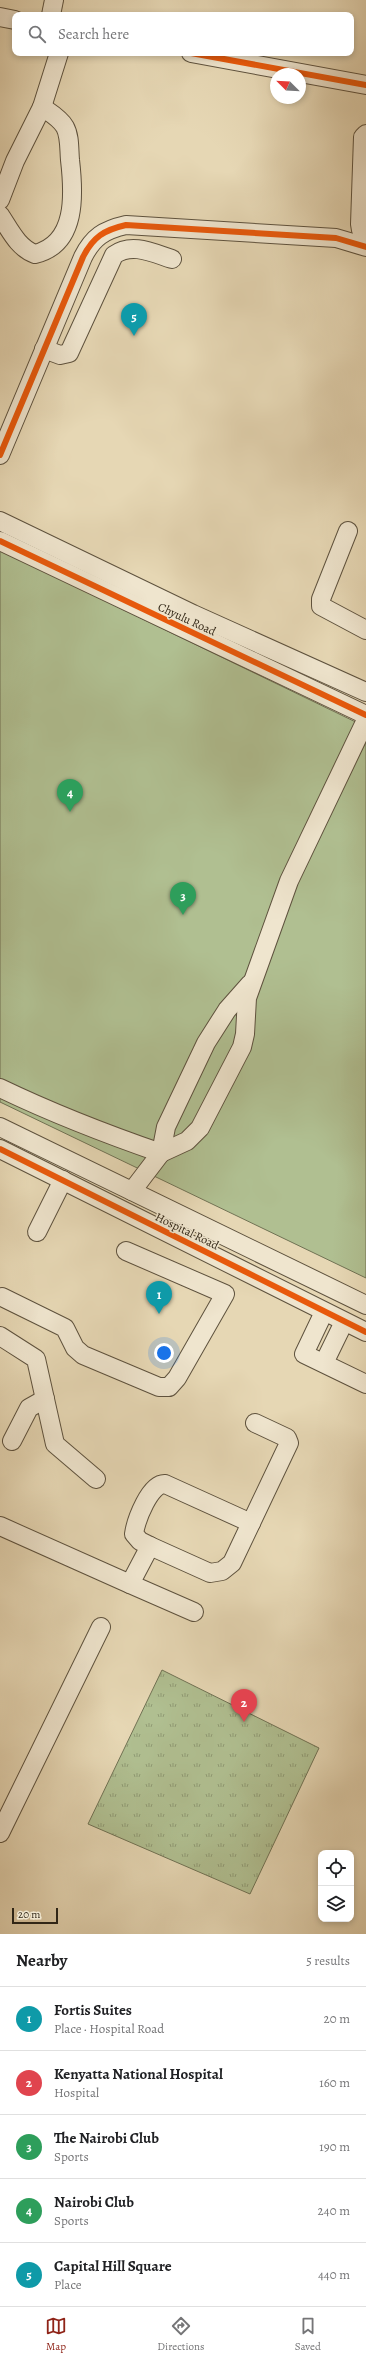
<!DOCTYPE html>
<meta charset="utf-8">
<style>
body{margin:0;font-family:Alegreya,serif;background:#f6f6f6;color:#202124}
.controls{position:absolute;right:12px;bottom:12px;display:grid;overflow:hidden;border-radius:8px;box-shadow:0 2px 6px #0003}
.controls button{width:36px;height:36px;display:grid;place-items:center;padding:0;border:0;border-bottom:1px solid #e0e0e0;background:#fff;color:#202124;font:20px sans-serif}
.compass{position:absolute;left:270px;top:68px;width:36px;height:36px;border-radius:50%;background:#fff;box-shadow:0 2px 6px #0003;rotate:294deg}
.scale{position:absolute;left:12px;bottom:10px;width:46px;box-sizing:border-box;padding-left:4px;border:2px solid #312616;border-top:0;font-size:11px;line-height:14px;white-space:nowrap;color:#312616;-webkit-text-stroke:3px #efe5ce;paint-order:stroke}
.you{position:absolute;left:164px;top:1353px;width:14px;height:14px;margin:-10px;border:3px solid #fff;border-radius:50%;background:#1a73e8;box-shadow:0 0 0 6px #1a73e833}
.badge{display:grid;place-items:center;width:26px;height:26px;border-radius:50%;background:#8f2418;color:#fff;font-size:13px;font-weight:700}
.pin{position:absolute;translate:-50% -33px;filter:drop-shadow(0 1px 2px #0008)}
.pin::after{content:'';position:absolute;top:21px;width:14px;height:12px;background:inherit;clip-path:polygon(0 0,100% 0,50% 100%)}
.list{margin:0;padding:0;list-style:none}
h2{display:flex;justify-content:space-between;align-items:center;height:52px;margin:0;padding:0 16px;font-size:17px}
h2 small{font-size:13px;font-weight:400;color:#757577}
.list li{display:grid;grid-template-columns:26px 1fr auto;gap:12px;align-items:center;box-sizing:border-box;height:64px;padding:0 16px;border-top:1px solid #e0e0e0}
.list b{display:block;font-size:15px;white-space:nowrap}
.list p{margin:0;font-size:13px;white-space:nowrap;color:#757577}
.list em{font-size:13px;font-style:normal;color:#757577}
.icon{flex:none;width:22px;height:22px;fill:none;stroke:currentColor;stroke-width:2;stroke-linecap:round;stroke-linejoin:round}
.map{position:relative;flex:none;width:366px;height:1934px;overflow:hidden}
.search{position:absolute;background:#fff;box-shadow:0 2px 6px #0003;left:12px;right:12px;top:12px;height:44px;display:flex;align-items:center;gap:10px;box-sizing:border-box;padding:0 14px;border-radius:8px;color:#757577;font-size:15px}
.sheet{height:372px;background:#fff}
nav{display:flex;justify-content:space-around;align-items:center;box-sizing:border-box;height:56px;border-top:1px solid #e0e0e0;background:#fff;font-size:11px;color:#757577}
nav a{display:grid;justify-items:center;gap:2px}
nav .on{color:#8f2418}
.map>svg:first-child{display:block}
.grass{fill:url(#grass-tufts);stroke:#707254}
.green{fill:#b0bf91;stroke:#707254}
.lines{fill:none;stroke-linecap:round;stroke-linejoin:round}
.minor-casing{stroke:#5e523e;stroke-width:20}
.minor{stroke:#efe5ce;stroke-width:18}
.cycleway-casing{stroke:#efe5ce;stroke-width:8}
.cycleway{stroke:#e8590c;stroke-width:6}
.labels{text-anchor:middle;stroke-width:3;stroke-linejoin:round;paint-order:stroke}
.street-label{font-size:12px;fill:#312616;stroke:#efe5ce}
</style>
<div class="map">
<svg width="366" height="1934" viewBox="0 0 366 1934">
<defs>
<pattern id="grass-tufts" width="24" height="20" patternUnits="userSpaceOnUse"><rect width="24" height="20" fill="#b0bf91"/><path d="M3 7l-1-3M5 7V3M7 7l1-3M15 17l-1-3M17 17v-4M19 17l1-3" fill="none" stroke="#909b75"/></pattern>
</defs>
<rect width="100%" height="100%" fill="#e6d7b4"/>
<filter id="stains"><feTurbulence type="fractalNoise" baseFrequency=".005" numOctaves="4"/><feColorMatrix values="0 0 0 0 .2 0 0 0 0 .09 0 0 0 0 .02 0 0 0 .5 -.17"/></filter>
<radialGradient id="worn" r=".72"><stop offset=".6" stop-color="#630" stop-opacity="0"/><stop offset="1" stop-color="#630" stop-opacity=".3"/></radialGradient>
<polygon class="grass" points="162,1670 319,1748 250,1894 88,1824"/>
<polygon class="green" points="0,550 366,727 366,1278 0,1102"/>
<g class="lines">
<defs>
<g id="minor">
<polyline points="51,15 54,0"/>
<polyline points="0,17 15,20"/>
<polyline points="191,53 366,85"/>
<polyline points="42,107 59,53"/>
<polyline points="366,134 363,137 360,224 361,230 366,235"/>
<path d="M0,200L15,161L42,107C49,112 60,118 65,127C70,136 69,149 70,160C74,194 77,244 35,254C18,248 10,230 0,215"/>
<path d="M44,349L60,355L69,353L114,255C132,242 153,253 172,259"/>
<path d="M0,455L83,257C93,237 104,230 126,225L336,238L366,247"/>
<polyline points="0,521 193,614 366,692"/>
<polyline points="348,531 321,599 321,606 366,630"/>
<polyline points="0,541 366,715"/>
<path d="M0,1088C52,1113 106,1134 161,1153L187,1141L200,1128L242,1047L245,1034L247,998L289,881L366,720"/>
<polyline points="0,1127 366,1305"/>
<polyline points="0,1149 366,1332"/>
<polyline points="132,1191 161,1153 166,1127 206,1043 227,1010 250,984"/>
<polyline points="37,1232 63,1180"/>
<polyline points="2,1297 65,1328 75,1348 83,1355 159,1387 169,1387 177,1378 225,1294 126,1251"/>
<polyline points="324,1312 304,1354 366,1384"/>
<polyline points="0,1336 36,1359 55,1444 96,1479"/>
<polyline points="324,1363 344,1322"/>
<polyline points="12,1441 29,1408 45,1399"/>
<polyline points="0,1526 130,1584 150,1546 210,1573 222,1571 232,1563 289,1443 287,1438 255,1423"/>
<path d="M150,1546L140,1541L134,1534C136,1520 150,1483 165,1484L251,1523"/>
<polyline points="130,1584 194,1612"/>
<polyline points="0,1833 101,1627"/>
</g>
</defs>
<use href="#minor" class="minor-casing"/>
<use href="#minor" class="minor"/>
<defs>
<g id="cycleway">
<polyline points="191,53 366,85"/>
<path d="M0,455L83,257C93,237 104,230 126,225L336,238L366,247"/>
<polyline points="0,541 366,715"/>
<polyline points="0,1149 366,1332"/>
</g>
</defs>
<use href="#cycleway" class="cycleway-casing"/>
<use href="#cycleway" class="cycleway"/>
</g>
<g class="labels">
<g class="street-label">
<text transform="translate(187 619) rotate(25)" y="4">Chyulu Road</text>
<text transform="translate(187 1231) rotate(26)" y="4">Hospital Road</text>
</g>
</g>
<rect width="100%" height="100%" filter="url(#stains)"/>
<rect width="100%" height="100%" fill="url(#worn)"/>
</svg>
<div class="controls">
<button><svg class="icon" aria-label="locate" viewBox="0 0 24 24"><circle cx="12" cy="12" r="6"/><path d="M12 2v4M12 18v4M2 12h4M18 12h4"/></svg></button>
<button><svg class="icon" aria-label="layers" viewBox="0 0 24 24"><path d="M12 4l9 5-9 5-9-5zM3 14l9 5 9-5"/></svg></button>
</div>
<svg class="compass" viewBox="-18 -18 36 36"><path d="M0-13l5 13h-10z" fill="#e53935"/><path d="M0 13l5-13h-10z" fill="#757577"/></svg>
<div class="scale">20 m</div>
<div class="you"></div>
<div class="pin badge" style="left:159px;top:1314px;background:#0f9aa8">1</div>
<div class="pin badge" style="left:244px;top:1722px;background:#e0444e">2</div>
<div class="pin badge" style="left:183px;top:915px;background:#2e9e5b">3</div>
<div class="pin badge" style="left:70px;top:812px;background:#2e9e5b">4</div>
<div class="pin badge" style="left:134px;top:336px;background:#0f9aa8">5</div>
<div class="search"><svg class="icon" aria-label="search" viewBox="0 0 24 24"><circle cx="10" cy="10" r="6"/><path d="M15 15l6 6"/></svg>Search here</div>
</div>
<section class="sheet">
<h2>Nearby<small>5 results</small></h2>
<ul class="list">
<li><span class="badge" style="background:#0f9aa8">1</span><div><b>Fortis Suites</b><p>Place · Hospital Road</p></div><em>20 m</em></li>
<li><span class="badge" style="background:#e0444e">2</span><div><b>Kenyatta National Hospital</b><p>Hospital</p></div><em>160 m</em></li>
<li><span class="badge" style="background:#2e9e5b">3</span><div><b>The Nairobi Club</b><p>Sports</p></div><em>190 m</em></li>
<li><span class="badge" style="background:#2e9e5b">4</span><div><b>Nairobi Club</b><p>Sports</p></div><em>240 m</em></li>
<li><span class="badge" style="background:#0f9aa8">5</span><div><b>Capital Hill Square</b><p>Place</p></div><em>440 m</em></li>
</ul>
</section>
<nav>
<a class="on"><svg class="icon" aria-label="map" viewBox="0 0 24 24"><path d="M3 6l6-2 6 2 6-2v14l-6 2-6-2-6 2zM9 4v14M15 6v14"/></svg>Map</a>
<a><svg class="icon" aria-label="directions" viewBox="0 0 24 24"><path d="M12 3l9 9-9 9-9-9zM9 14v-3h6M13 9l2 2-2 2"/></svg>Directions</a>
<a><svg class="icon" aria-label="saved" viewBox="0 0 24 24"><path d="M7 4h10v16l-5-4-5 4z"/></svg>Saved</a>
</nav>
